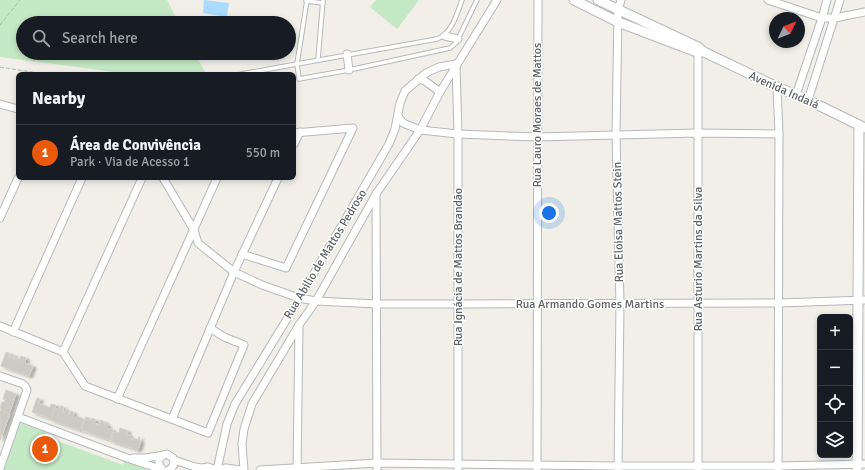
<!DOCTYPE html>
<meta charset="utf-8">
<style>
body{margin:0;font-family:Signika,sans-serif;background:#20242c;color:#f1f3f6}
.controls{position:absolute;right:12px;bottom:12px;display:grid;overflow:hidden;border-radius:6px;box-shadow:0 2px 6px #0003}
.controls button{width:36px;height:36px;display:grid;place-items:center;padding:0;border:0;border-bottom:1px solid #363941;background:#171b24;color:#f1f3f6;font:20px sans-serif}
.compass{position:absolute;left:769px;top:12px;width:36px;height:36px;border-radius:50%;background:#171b24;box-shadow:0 2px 6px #0003;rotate:47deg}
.you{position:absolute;left:549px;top:213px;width:14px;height:14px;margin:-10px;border:3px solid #fff;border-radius:50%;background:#1a73e8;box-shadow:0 0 0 6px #1a73e833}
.badge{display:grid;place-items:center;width:26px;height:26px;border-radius:50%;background:#ea580c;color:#fff;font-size:13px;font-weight:700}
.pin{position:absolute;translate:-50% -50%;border:2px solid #fff;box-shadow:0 1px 4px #0006}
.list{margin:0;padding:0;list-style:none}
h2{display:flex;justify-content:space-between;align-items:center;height:52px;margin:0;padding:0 16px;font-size:17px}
h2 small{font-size:13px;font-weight:400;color:#9ea1a6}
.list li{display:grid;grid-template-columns:26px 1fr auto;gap:12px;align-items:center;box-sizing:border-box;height:56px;padding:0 16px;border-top:1px solid #363941}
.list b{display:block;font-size:15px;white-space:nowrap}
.list p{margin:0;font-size:13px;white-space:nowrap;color:#9ea1a6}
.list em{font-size:13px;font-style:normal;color:#9ea1a6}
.icon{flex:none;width:22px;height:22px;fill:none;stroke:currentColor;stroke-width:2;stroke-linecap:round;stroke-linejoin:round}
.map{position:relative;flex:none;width:865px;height:470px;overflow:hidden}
.search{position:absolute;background:#171b24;box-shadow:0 2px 6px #0003;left:16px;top:16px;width:280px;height:44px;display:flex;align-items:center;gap:10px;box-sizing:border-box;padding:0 14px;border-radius:22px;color:#9ea1a6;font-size:15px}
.panel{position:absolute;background:#171b24;box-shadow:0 2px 6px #0003;left:16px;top:72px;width:280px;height:108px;border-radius:6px}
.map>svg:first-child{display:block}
.green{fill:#c5e8c5}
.water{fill:#aadaff}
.building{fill:#cccac5;stroke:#d6d1c6;filter:url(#shadow)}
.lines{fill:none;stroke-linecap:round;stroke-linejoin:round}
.service-casing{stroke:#b5b8bc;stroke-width:5.5}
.minor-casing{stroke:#b5b8bc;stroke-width:9}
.tertiary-casing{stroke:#b5b8bc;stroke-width:11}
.path{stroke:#9cc7a9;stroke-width:1;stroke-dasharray:4 2;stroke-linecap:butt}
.service{stroke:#fff;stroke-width:3.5}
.minor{stroke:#fff;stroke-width:7}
.tertiary{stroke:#fff;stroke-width:9}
.labels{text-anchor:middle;stroke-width:3;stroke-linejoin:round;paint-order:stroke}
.street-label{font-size:12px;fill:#5f6368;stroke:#fff}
</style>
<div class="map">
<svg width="865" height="470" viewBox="0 0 865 470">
<defs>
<filter id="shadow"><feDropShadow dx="3.5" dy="2" stdDeviation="1" flood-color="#0004"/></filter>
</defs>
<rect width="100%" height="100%" fill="#f1efe8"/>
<g class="green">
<polygon points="0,0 167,0 179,23 23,23 23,53 195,53 206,74 130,74 0,57"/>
<polygon points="376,0 419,0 397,29 370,7"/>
<polygon points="20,423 47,432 47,437 123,465 125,461 148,470 3,470"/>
</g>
<polygon class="water" points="204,0 229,3 227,17 203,13"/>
<g class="building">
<polygon points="6,352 9,353 8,356 10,358 11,354 14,355 13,358 14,361 16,356 18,357 17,360 19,361 21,356 26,358 25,363 33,366 29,376 1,366"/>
<polygon points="6,390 16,394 9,414 1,411 2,409 0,408 2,402 5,402 5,400 3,399"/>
<polygon points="37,398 40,399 38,403 43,405 50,408 51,404 56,405 51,419 32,412"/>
<polygon points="61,406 64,407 62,412 65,412 66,409 69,411 68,414 70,414 70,411 73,412 74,414 73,417 75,418 76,416 84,419 80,430 51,420 55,408 59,410"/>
<polygon points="0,410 10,414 0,440"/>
<polygon points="86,417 90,418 90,420 92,421 93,418 94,419 96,420 94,423 99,425 101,420 105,422 104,427 106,424 108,425 107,428 113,430 110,440 81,430"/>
<polygon points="120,428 128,431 126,434 130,435 129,437 132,438 131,440 133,441 133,438 138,440 139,437 140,437 139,441 141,441 138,450 111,441 113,433 115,433 116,432 119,433"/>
</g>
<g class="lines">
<defs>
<g id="service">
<path d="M462,0C457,14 452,33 437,39L297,64L299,79L349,70L450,48L456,43L458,39L477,0"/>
<polyline points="306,1 323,3"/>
<polyline points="318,59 323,0"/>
<polyline points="241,74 297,64 307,0"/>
</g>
<g id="minor">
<polyline points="768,0 822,18 835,18 865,12"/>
<polyline points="445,36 458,39"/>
<polyline points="698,47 698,469"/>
<polyline points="347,54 349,70"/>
<polyline points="456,65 458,134 458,470"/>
<polyline points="418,79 425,81 440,92"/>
<polyline points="777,87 779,134 778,470"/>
<polyline points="796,95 822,18 827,0"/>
<polyline points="808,100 840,0"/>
<polyline points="0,104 18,109"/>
<polyline points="398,116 403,123 420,130 458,134 537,137 697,133 779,134"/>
<polyline points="294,144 300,132"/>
<polyline points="163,178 194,230 198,243 234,272 262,285 299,298 316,301 377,304 458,304 779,303 865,300"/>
<polyline points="376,194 377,470"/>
<polyline points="0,218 18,178"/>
<polyline points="242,254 286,268 353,128 294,133"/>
<polyline points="0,326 63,352"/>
<polyline points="13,332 82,178"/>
<polyline points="63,352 85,386 208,433 244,345 224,337 210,328"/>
<polyline points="63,352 142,178"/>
<polyline points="0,376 23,384 25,386 27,390 0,468"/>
<polyline points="117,399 217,178"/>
<polyline points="18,417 127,458 163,470"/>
<polyline points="172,419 234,272 278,178"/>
<polyline points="133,458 146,458 164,455"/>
<polyline points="174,460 195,467 202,468 208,467 216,470"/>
<path d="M163,470L159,465V460L162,456L167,454L173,458C175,463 174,467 169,470"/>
<polyline points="217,470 227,424 235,404 298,301 389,144 395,129 400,103 405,91 426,73 439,67 456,64"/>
<polyline points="217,470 226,468 241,470"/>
<polyline points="244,470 242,444 244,429 252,404 299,325 316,301 376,194 420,130 440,92 497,0"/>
<polyline points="260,470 377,463 618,466 778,466 865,464"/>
<polyline points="297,470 299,325"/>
<polyline points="537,470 538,0"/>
<polyline points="618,470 620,303 616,135 618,10 621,0"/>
</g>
<g id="tertiary">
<polyline points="574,0 618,22 697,52"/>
<polyline points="598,0 698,47 704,52 777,87 808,100 865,128"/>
<polyline points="857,470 859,125"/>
</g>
</defs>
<use href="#service" class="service-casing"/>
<use href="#minor" class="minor-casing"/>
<use href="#tertiary" class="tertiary-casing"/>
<g class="path">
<polyline points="0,25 20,0"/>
<polyline points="0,67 44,74"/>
</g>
<use href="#service" class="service"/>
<use href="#minor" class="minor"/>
<use href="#tertiary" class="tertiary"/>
</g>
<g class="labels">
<g class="street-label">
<text transform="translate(784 90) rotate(24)" y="4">Avenida Indaiá</text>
<text transform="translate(537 115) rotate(-90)" y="4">Rua Lauro Moraes de Mattos</text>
<text transform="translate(618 222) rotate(-91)" y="4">Rua Eloisa Mattos Stein</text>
<text transform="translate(325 254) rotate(-59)" y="4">Rua Abilio de Mattos Pedroso</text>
<text transform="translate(698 259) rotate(-90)" y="4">Rua Asturio Martins da Silva</text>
<text transform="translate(458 267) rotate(-90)" y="4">Rua Ignácia de Mattos Brandão</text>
<text x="590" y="308">Rua Armando Gomes Martins</text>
</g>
</g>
</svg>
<div class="controls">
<button>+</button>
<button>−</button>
<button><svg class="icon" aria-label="locate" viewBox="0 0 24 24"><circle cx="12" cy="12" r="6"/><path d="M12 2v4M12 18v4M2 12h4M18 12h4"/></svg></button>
<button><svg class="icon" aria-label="layers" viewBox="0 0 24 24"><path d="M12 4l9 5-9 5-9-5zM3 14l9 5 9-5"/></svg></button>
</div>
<svg class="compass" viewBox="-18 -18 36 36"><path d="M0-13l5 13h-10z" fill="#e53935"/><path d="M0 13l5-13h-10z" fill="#9ea1a6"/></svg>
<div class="you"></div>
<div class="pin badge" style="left:45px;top:449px">1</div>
<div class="search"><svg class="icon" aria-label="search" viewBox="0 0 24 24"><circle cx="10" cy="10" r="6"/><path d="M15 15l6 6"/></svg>Search here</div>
<section class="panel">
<h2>Nearby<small></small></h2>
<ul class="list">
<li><span class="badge">1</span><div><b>Área de Convivência</b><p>Park · Via de Acesso 1</p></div><em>550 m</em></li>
</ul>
</section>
</div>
